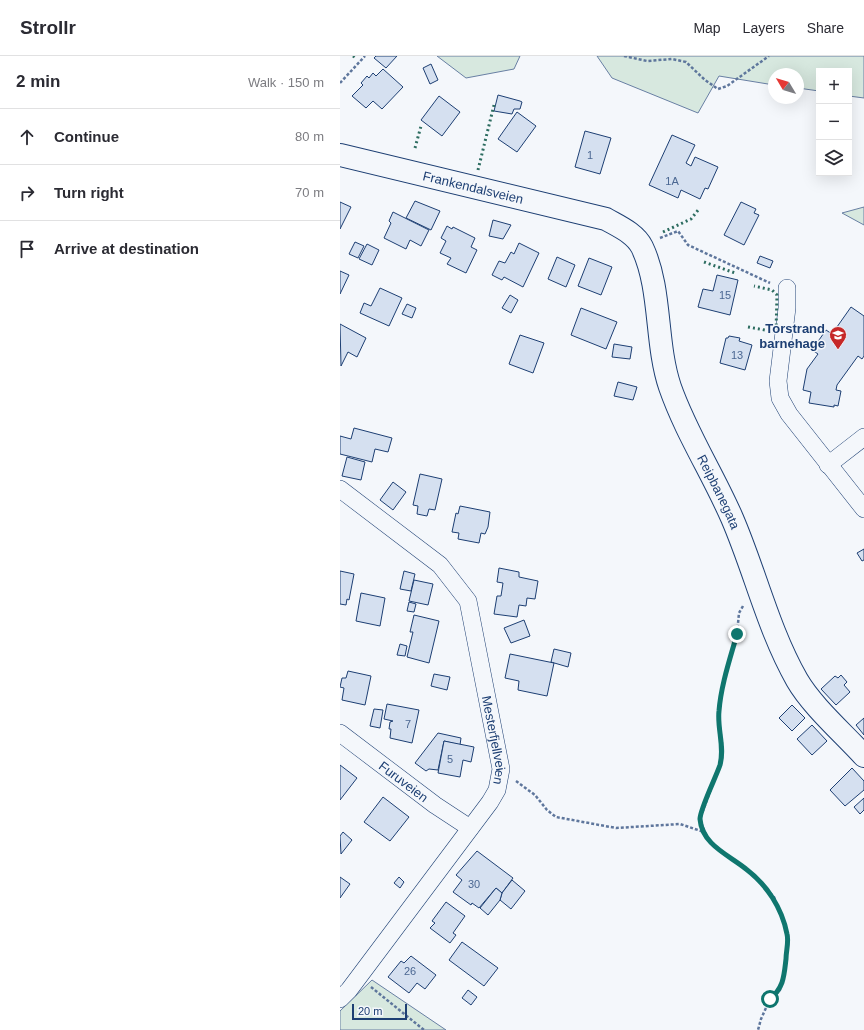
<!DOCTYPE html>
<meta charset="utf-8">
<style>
body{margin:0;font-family:Arial,sans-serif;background:#f2f2f3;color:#2b2b33}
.controls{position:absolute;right:12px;top:12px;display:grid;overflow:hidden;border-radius:0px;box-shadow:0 4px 16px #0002}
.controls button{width:36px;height:36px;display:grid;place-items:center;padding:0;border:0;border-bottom:1px solid #e1e1e2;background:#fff;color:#2b2b33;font:20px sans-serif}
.compass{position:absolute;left:428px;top:12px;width:36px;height:36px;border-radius:50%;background:#fff;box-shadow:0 4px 16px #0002;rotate:308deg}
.scale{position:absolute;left:12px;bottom:10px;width:55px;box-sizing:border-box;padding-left:4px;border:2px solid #1d3f73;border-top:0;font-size:11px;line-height:14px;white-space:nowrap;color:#1d3f73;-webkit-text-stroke:3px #f4f7fb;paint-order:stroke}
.stop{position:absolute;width:12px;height:12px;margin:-9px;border:3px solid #0f766e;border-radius:50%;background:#fff}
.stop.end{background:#0f766e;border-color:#fff;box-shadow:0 1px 4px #0008}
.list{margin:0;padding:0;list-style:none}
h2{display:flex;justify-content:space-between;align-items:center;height:52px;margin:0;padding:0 16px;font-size:17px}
h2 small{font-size:13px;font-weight:400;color:#7c7c81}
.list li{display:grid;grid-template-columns:26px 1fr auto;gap:12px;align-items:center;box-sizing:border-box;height:56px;padding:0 16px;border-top:1px solid #e1e1e2}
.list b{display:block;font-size:15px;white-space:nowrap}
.list em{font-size:13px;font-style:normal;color:#7c7c81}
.icon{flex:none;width:22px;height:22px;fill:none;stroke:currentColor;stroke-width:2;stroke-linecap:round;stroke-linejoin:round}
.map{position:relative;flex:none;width:524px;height:974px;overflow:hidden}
header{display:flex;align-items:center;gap:24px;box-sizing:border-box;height:56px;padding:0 20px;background:#fff;border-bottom:1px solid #e1e1e2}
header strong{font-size:19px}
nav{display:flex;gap:22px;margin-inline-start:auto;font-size:14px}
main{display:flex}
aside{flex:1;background:#fff}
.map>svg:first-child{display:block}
.green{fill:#d7e8df;stroke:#687fa3}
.building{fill:#d5e0f0;stroke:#1d3f73}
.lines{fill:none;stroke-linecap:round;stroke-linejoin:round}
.minor-casing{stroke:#1d3f73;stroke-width:18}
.secondary-casing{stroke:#1d3f73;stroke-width:24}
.path{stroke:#5e769c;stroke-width:2.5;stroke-dasharray:3 2;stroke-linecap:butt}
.minor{stroke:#f4f7fb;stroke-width:17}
.secondary{stroke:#f4f7fb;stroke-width:22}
.hedge{stroke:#2c6c60;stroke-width:3;stroke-dasharray:2 3;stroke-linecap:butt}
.route{stroke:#0f766e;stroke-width:5}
.labels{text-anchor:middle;stroke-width:3;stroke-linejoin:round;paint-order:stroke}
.number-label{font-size:11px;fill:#4b6792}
.street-label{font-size:13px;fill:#1d3f73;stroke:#f4f7fb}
.poi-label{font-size:13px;font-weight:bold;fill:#1d3f73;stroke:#f4f7fb;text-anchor:end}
</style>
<header>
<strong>Strollr</strong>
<nav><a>Map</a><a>Layers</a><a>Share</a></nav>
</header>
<main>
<aside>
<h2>2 min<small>Walk · 150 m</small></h2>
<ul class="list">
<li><svg class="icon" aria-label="ahead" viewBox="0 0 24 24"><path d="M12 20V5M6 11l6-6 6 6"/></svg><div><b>Continue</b></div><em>80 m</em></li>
<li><svg class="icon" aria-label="right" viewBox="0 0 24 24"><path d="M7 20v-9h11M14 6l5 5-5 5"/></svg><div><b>Turn right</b></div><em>70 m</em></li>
<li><svg class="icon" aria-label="arrive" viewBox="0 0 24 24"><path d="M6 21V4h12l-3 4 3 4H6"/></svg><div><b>Arrive at destination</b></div></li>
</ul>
</aside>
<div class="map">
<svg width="524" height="974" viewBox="0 0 524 974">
<rect width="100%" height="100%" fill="#f4f7fb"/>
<g class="green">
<polygon points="97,0 180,0 174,13 126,22"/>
<polygon points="257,0 524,0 524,42 509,40 509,15 479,15 479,35 458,32 458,18 434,18 434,29 379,20 358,57 272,22"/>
<polygon points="524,151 524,169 502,157"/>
<polygon points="32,924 106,974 0,974 0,955"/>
</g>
<g class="building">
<polygon points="36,0 57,0 46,12 34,2"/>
<polygon points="91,8 98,24 90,28 83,12"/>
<polygon points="43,13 63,31 42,53 33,45 26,52 12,40 23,29 21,27 27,20 29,22 33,17 36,20"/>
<polygon points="158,39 180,45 182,46 180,53 174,53 172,58 154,55"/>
<polygon points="99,40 120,56 102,80 81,64"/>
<polygon points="177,56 196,70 177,96 158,83"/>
<polygon points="245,75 271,82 260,118 235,111"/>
<polygon points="332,79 355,89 346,107 351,110 355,101 378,111 368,133 365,132 360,143 341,134 338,142 309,129"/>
<polygon points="75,145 100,155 91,174 66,162"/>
<polygon points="0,146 11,151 0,173"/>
<polygon points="401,146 416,153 414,157 419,159 404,189 384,179"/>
<polygon points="53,156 89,174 81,190 70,184 66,193 44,182 51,167 49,165"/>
<polygon points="153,164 171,169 163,183 149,180"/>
<polygon points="107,170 112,173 113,171 135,182 131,191 137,194 126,217 107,208 111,202 100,197 106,185 101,182"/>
<polygon points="15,186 24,190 18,202 9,198"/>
<polygon points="179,187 199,197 183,231 164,221 162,224 152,219 159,205 165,207 171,196 174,198"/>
<polygon points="27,188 39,194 32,209 19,203"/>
<polygon points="420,200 433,205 430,212 417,207"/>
<polygon points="217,201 235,209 226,231 208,223"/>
<polygon points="249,202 272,211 261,239 238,230"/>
<polygon points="0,215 9,219 0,238"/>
<polygon points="377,219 398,224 390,259 358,251 363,233 373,235"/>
<polygon points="40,232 62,242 49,270 20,257 24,247 31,250"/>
<polygon points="170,239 178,244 171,257 162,252"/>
<polygon points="67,248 76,252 72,262 62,258"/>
<polygon points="511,251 524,260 524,300 522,303 518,300 497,329 496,334 501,335 498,350 494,349 494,351 469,347 471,336 463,334 467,313 478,298 472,294 486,274 492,278"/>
<polygon points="241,252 277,266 266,293 231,279"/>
<polygon points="0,268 26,282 17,301 8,296 1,310"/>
<polygon points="180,279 204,287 193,317 169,308"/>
<polygon points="389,280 400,282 399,285 412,289 405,314 380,307 386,282 388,282"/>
<polygon points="274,288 292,291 290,303 272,301"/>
<polygon points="278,326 297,331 293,344 274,340"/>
<polygon points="14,372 52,382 48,396 35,393 32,406 0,398 0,380 11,383"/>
<polygon points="7,401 25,406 21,424 2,420"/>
<polygon points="80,418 102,423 95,454 89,453 87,460 77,458 78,450 73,449"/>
<polygon points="53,426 66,436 53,454 40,444"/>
<polygon points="120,450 150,456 148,471 145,478 141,477 139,487 118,483 119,477 112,476 116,457 118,458"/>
<polygon points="524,493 524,504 522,505 517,497"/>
<polygon points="159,512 179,516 179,521 198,525 195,543 187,542 186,550 179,549 177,561 154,558 157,540 161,540 163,527 157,526"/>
<polygon points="0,515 14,518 9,544 7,543 6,549 0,548"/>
<polygon points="64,515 75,518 71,535 60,533"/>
<polygon points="74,524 93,528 88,549 69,545"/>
<polygon points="21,537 45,542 40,570 16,565"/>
<polygon points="69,546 76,548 74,556 67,555"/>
<polygon points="74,559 99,565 89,607 67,601 73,576 70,576"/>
<polygon points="184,564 190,580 171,587 164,572"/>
<polygon points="60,588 67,590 65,600 57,599"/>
<polygon points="214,593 231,597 228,611 211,606"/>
<polygon points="170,598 214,607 207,640 178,634 179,625 165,622"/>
<polygon points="8,615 31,620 25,649 2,644 4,632 0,631 2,622 6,622"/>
<polygon points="94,618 110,621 107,634 91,630"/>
<polygon points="501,619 507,626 504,629 510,636 496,649 481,633 495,620 498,622"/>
<polygon points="47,648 79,654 72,687 50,682 51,673 49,673 50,666 53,665 44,663"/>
<polygon points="452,649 465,662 452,675 439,662"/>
<polygon points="34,653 43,654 40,672 30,670"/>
<polygon points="524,662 524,679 516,669"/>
<polygon points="472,669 487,685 472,699 457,683"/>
<polygon points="98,677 121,682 120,689 104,685 98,714 89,713 86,715 75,707"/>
<polygon points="104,685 134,691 131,706 123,704 120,721 98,717"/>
<polygon points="0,709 17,722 0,744"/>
<polygon points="512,712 524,725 524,734 505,750 490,734"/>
<polygon points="43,741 69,761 50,785 24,766"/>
<polygon points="524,742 524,754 520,758 514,751"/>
<polygon points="3,776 12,784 1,798 0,780"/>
<polygon points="137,795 173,822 162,837 156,832 139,852 132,847 131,849 113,836 122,824 116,819"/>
<polygon points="0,821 10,828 0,842"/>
<polygon points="59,821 64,826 60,832 54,827"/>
<polygon points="172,824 185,835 171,853 160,844 162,837"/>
<polygon points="156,832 162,837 160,844 148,859 140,852"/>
<polygon points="106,846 125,860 113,877 116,879 110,887 90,872 95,867 92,865"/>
<polygon points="122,886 158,912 144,930 109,904"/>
<polygon points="71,900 96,919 85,933 77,927 69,937 48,921 61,905 64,907"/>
<polygon points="128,934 137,941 131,949 122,942"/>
</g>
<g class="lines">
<defs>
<g id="minor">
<polyline points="447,232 447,252 438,325 440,342 449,358 524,453"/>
<polyline points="488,409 524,381"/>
<path id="s1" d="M0,433L100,509L128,545L161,713L157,734L150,746L9,934L0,943"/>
<path id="s2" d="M0,677L95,749L130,772"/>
</g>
<g id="secondary">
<path id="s3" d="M0,99L266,163C278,170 295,177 302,191C322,233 315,287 330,331C346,377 373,418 392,462C415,515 428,573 457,624C472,650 503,677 524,700"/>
</g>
</defs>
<use href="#minor" class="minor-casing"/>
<use href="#secondary" class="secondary-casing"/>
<g class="path">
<polyline points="284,0 307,5 332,3 346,6 365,24 378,33 387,30 429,0"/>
<polyline points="0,27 25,0"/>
<polyline points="320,182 338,175 348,189 430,227"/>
<polyline points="403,550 399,557 397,578 382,633 378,656 382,687 380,708 360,763 367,782 381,796 414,819 434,841 448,879 445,913 440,934 430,943 421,963 418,974"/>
<polyline points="176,725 195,739 207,754 216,761 276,772 340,768 364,776"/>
<polyline points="31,931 84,974"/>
</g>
<use href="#minor" class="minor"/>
<use href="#secondary" class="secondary"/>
<g class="hedge">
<polyline points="13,0 16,2"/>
<polyline points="75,92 81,70"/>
<polyline points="138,114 154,49"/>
<polyline points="323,176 351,163 359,153"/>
<polyline points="364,206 395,217"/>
<polyline points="408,271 436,276 437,239 432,234 414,230"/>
</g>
</g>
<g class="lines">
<path class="route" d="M397,578C390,603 381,629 379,655C377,673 385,691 380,709C376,721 360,753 360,763C362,789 389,799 406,813C427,829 442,852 447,878C449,886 446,895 446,903C444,920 444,931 430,943"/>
</g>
<defs>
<symbol id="school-pin" viewBox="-11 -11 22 30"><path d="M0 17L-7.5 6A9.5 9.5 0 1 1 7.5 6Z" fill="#c62828" stroke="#f4f7fb"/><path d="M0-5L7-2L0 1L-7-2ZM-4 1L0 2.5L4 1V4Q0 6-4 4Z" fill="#fff"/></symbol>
</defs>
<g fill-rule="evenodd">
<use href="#school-pin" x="488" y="269" width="20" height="27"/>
</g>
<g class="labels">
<g class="number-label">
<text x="250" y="103">1</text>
<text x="332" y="129">1A</text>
<text x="385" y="243">15</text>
<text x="397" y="303">13</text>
<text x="68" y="672">7</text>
<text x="110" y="707">5</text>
<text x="134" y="832">30</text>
<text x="70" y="919">26</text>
</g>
<g class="street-label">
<text dy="5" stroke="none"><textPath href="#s3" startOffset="137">Frankendalsveien</textPath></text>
<text dy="5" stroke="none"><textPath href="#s3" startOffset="579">Reipbanegata</textPath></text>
<text dy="5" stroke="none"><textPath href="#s1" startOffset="313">Mesterfjellveien</textPath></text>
<text dy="5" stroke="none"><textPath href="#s2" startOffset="80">Furuveien</textPath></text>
</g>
<g class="poi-label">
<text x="485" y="277">Torstrand<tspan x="485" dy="15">barnehage</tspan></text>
</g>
</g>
</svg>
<div class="controls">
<button>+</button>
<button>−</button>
<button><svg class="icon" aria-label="layers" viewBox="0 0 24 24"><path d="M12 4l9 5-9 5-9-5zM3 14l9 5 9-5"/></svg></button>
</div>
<svg class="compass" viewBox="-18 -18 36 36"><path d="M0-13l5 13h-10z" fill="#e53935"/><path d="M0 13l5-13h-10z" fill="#7c7c81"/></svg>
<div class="scale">20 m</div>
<div class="stop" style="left:430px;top:943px"></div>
<div class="stop end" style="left:397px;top:578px"></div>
</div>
</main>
